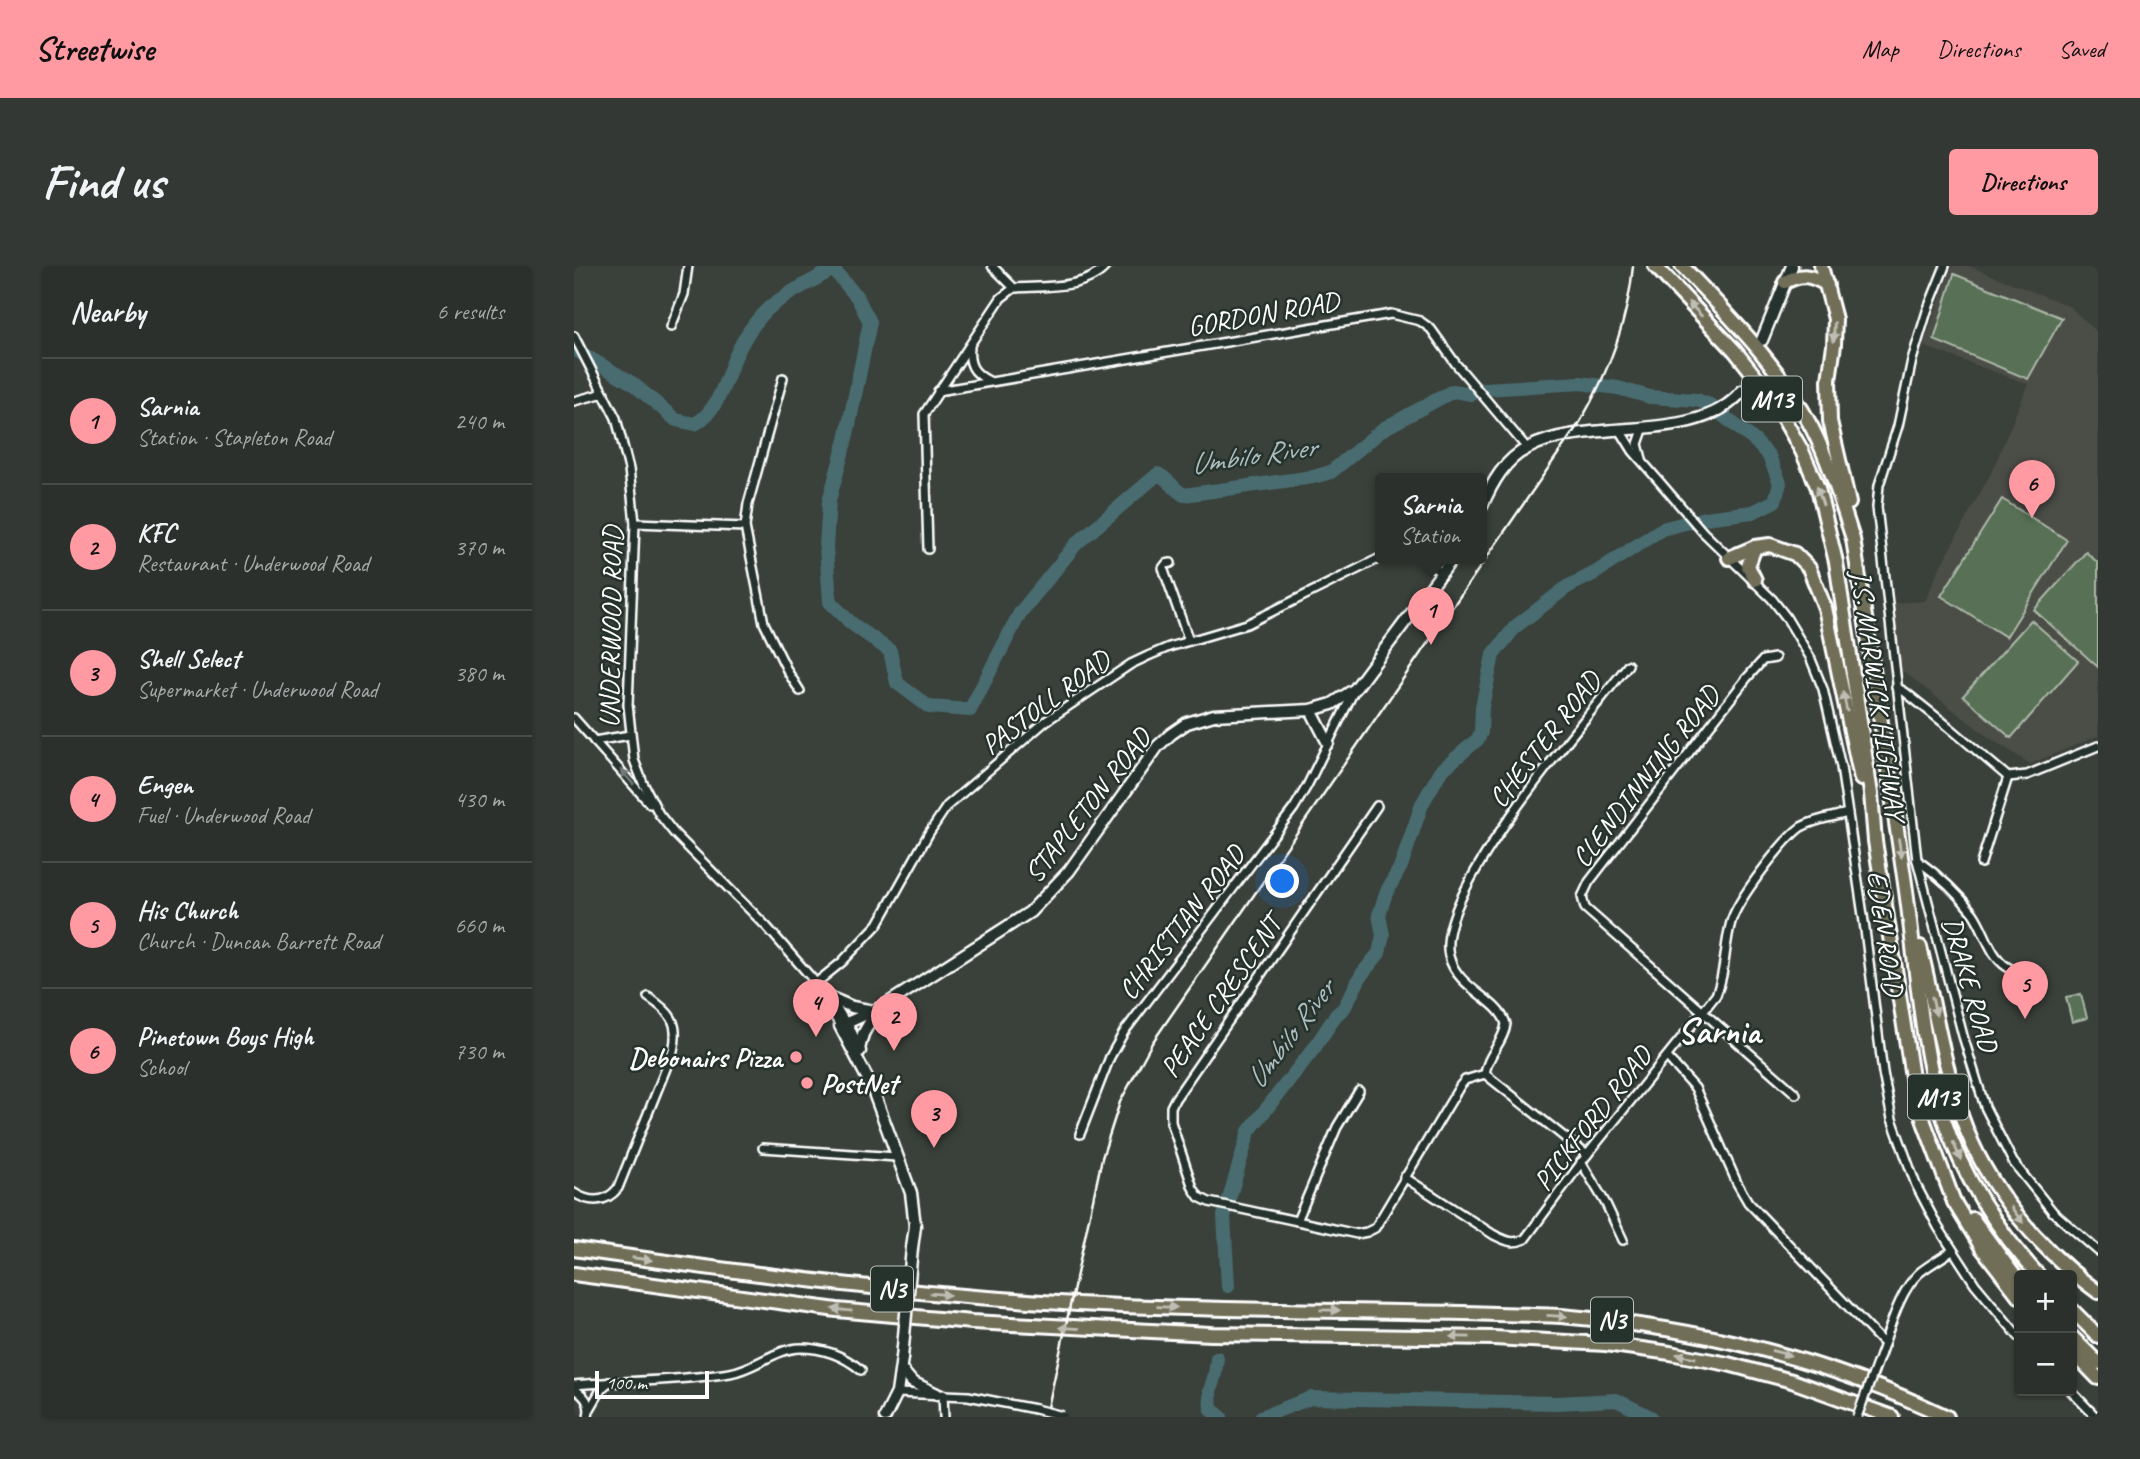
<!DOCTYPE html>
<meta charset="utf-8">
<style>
body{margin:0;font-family:Caveat,sans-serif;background:#343834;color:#f1f3f6}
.controls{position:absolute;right:21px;bottom:21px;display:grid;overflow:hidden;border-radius:7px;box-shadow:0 2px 5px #0004}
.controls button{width:63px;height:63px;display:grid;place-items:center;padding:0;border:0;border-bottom:2px solid #484b48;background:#2c302c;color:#f1f3f6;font:35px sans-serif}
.scale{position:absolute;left:21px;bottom:18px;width:114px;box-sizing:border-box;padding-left:7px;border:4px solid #fff;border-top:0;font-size:19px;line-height:24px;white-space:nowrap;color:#fff;-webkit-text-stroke:5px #26332d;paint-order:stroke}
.you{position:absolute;left:709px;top:616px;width:24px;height:24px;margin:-18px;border:5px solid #fff;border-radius:50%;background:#1a73e8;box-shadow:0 0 0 10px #1a73e833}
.badge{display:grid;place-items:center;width:46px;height:46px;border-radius:50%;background:#ff9aa2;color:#111;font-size:23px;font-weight:700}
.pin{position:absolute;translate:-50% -58px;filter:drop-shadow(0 2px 4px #0008)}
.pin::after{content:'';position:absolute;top:37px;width:24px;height:21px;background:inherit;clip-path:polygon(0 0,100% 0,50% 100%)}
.popup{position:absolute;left:801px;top:207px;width:112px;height:91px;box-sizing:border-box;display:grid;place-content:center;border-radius:7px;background:#2c302c;filter:drop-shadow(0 2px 5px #0005);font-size:23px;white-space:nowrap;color:#a6a9a9}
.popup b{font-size:26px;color:#f1f3f6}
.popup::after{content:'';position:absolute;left:50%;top:100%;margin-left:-14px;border:14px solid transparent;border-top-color:#2c302c}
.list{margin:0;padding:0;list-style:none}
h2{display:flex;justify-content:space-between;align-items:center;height:91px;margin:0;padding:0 28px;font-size:30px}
h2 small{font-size:23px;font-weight:400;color:#a6a9a9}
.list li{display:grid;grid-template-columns:46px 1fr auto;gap:21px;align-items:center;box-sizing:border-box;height:126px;padding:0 28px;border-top:2px solid #484b48}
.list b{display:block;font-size:26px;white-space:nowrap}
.list p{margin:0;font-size:23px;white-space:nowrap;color:#a6a9a9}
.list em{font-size:23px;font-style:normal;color:#a6a9a9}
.map{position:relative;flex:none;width:1524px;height:1151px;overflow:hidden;border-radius:7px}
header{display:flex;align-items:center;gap:42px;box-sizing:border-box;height:98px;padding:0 35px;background:#ff9aa2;color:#111}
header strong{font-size:33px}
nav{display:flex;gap:38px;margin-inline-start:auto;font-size:24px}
.intro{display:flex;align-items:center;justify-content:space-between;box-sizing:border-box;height:168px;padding:0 42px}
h1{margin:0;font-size:49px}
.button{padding:18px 32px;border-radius:7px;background:#ff9aa2;color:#111;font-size:24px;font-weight:700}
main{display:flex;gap:42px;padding:0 42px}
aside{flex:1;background:#2c302c;border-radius:7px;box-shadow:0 2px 5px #0004}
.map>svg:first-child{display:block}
.built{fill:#4c4d47}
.green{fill:#597055;stroke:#acb8aa;stroke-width:2}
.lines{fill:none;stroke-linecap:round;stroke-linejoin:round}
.river{stroke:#496c70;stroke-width:14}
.secondary-tunnel{stroke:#4e534e;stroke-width:10;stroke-dasharray:10 5;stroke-linecap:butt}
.minor-casing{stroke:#fff;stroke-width:12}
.secondary-casing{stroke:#fff;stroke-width:15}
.motorway-casing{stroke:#fff;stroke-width:18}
.minor{stroke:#26332d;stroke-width:7}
.secondary{stroke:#26332d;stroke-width:10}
.motorway{stroke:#716e59;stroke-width:12}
.rail{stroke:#fff;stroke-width:2.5}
.minor-bridge-casing{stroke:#fff;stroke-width:12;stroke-linecap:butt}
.secondary-bridge-casing{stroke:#fff;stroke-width:15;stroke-linecap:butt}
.minor-bridge{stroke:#26332d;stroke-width:7}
.secondary-bridge{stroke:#26332d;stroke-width:10}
.oneway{fill:#bfbeb4}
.oneway2{fill:#727a76}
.poi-dot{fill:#ff9aa2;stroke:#26332d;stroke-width:2.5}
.labels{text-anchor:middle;stroke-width:5;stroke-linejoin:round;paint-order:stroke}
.shield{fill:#26332d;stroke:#bec2c0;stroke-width:2}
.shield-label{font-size:26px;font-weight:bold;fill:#fff}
.street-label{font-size:28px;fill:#fff;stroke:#26332d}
.poi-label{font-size:28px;font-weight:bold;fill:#fff;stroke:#26332d;text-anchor:end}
.water-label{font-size:30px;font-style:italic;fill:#adbdbf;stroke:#26332d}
.district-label{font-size:35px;font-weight:bold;fill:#fff;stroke:#26332d}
</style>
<header>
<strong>Streetwise</strong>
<nav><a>Map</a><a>Directions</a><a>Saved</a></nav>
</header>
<div class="intro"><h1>Find us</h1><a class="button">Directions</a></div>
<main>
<aside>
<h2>Nearby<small>6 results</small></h2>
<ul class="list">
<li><span class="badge">1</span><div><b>Sarnia</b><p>Station · Stapleton Road</p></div><em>240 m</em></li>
<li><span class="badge">2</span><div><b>KFC</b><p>Restaurant · Underwood Road</p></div><em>370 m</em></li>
<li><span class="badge">3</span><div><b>Shell Select</b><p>Supermarket · Underwood Road</p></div><em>380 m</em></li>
<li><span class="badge">4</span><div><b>Engen</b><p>Fuel · Underwood Road</p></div><em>430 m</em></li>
<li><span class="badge">5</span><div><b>His Church</b><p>Church · Duncan Barrett Road</p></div><em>660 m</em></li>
<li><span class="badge">6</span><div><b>Pinetown Boys High</b><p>School</p></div><em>730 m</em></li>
</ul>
</aside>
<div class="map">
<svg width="1524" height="1151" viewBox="0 0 1524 1151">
<rect width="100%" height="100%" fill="#3a403a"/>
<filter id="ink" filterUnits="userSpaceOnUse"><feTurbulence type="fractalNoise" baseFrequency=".0143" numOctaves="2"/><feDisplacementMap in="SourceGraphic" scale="14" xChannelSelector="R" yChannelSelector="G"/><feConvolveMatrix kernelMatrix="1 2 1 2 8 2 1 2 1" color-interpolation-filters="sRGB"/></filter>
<g filter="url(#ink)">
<polygon class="built" points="1378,0 1395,0 1495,40 1524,67 1524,470 1456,498 1413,470 1326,403 1319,337 1351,335 1367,299 1418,205 1454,118 1349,80"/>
<g class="green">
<polygon points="1380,8 1488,52 1454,113 1360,74"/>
<polygon points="1428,233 1493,274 1432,371 1367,330"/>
<polygon points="1512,286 1524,297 1524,401 1460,344"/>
<polygon points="1457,354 1504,395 1437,472 1389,430"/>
<polygon points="1507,728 1513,752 1498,756 1492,731"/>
</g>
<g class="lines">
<g class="river">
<path d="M0,83L58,117L102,154L121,158C148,143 152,106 166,81C171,71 179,59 187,50C203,31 238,16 259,3L283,31L296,56L272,173L255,235L252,281L256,336L277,357L316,385L323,417L355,441L396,444L446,347L502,278L584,208C595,213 599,223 610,229L739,211L757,206L809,163L879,125L897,128L912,123L1006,117L1044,122L1076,131L1123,134L1136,139L1181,175L1195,190L1206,217L1201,235L1179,246L1131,252L1088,263L1021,307L993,321L941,361L919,389L908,441L907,466L904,473L867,505L848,538L827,600L812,627L805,649L809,669L805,687L788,708L770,742L762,749L741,781L675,865L650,950L654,1020"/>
<polyline points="643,1092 641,1108 636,1125 637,1143 647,1151"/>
<polyline points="687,1151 737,1132 983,1137 1042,1134 1077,1151"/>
</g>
<polyline class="secondary-tunnel" points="1168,125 1186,77"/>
<defs>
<g id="minor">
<path d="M418,0L440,22C468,20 512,24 532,0"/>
<polyline points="1371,0 1353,45 1338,94 1324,160 1305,219 1303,241 1343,594 1389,770 1411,841 1439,896 1479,946 1524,985"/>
<polyline points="97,61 110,28 114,0"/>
<polyline points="0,70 42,152 55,203 61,257 54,439 60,494 69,517 85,548 100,567 193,661 242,717 266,760"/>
<path d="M396,81C394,98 399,107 415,115"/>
<polyline points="209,112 174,238 171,261 190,357 214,406 226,425"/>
<polyline points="364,125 817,48 846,55 857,63 882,98 953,182"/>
<polyline points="0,135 30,127"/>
<polyline points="1046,164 1059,185 1129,266 1198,333 1212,351 1236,391 1249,423 1267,501 1290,656 1309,807 1318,853 1342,919 1364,961 1401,1018 1445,1071"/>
<polyline points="1068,193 1064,178 1070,161"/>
<polyline points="61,257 171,261"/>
<polyline points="354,283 350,148 427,32 440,22"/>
<polyline points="847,293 868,307"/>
<polyline points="597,297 592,298 589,302 615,375"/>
<polyline points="1201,392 1189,394 1172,413 1015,616 1008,631 1011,642 1222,828"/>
<polyline points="1322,421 1331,426 1375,461 1434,511"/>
<polyline points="0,452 76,538"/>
<polyline points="20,475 56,469"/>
<polyline points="1434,511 1453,509 1524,480"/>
<polyline points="803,540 601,833 597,841 597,856 619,922 625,931 635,936 783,968 793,966 801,962 886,820 891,814 911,808 1013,889"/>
<path d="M1343,594C1364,609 1383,626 1399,647C1412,665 1416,695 1439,704C1447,708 1457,710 1466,712"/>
<polyline points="1407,597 1434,511"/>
<polyline points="242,717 268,696 304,658 355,567 373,540 472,455 557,398 574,390 595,381 673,358 806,292"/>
<polyline points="257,732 272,757"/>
<polyline points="1093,791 1121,822 1163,917 1174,936 1310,1078"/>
<path d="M911,808C913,789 930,776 932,758C925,733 883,723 875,690C859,626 1014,452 1054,399"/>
<polyline points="506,868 536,791 550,766 720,542 733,520 780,425"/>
<polyline points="189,882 323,891"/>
<polyline points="1007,896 1032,938 1049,974"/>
<path d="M830,911L920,969C931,974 938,979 951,973L1013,889L1142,729C1152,706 1150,680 1157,656C1163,634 1209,574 1227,561C1241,553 1259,551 1274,547"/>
<path d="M0,927C16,937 32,937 44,922L99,785C106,757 97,746 74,731"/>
<polyline points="723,955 763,861 785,825"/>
<path d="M1306,1089C1316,1063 1324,1027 1345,1007C1355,999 1367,992 1378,985"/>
<path d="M0,1119C51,1115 107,1115 156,1107C181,1103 202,1082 227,1082C250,1082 270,1090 287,1104"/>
<path d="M0,1123C12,1130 17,1138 14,1151"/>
<polyline points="1497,1125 1522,1151"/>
<polyline points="323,1127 394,1130 461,1143"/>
<polyline points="369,1128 370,1151"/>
<polyline points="16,1143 28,1122 35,1116"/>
</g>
<g id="secondary">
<polyline points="1188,74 1218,0"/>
<path d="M908,240C918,217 931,193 954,182C1013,150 1124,180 1168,125"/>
<polyline points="737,444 754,477"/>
<polyline points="257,732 278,741 300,745"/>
<polyline points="272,757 286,785"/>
<polyline points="285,783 289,768 300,749"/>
<polyline points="297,819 337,927 341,960 338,982"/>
<polyline points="299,823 266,760 308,741 456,646 495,605 584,480 597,468 613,457 640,449 737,444 758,438 781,423 878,293"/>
<polyline points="327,1103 338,1116 363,1128"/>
<polyline points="311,1151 323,1127 328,1092"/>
</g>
<g id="motorway">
<polyline points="1081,0 1161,85 1196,129 1228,185 1244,222 1262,296 1297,528 1301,575 1338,811 1350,856 1380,936 1408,982 1445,1030"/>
<path d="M1108,0C1156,51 1206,100 1238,162C1256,197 1267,236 1279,273C1296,383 1313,494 1329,604C1342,686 1344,771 1369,851C1388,909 1423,964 1464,1009"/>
<polyline points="1247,0 1261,53 1260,79 1255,114 1256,155 1275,237"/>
<path d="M1211,16C1228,7 1237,9 1253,19"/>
<polyline points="1155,292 1181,281 1196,279 1221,288 1235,302 1251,342 1287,513"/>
<polyline points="1181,314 1174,300 1181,281"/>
<path d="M1346,681C1360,738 1369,797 1388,852C1413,923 1464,982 1524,1026"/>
<polyline points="1399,953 1445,1016"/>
<path d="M0,983C175,1008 350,1031 526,1039C680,1046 833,1044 987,1050C1126,1062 1247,1091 1373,1151"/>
<polyline points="0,1008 263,1044 398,1056 637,1068 920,1072 1032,1078 1096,1087 1154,1098 1218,1115 1318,1151"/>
<polyline points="1498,1044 1524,1070"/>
<polyline points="1498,1071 1524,1097"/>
<polyline points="1498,1085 1524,1112"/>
</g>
</defs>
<use href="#minor" class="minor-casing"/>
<use href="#secondary" class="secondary-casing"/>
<use href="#motorway" class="motorway-casing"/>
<use href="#minor" class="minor"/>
<use href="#secondary" class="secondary"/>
<use href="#motorway" class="motorway"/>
<path class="rail" d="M472,1151L528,892L546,836L578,777L1006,156C1034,108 1054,56 1059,0"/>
<defs>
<g id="minor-bridge">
<polyline points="461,1143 489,1150"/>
<polyline points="1283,1151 1306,1089"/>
</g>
<polyline id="secondary-bridge" points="328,1092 338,982"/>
</defs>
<use href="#minor-bridge" class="minor-bridge-casing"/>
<use href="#secondary-bridge" class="secondary-bridge-casing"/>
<use href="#minor-bridge" class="minor-bridge"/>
<use href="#secondary-bridge" class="secondary-bridge"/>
</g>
<defs><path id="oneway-solid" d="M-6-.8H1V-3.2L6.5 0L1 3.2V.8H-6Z" transform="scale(1.75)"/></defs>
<g class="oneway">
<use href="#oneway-solid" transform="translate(1121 43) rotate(-133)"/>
<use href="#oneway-solid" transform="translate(1260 66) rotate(92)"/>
<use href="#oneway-solid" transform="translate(1246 230) rotate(-108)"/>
<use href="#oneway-solid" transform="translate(1271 436) rotate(-102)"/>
<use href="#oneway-solid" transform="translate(1326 582) rotate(81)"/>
<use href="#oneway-solid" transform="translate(1360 740) rotate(77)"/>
<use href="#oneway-solid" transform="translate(1383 885) rotate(66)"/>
<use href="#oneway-solid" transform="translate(1443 949) rotate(53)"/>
<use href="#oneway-solid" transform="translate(68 993) rotate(8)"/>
<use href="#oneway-solid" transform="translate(366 1028) rotate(5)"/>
<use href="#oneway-solid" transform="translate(593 1041) rotate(2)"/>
<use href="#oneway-solid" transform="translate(268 1044) rotate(-174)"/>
<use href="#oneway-solid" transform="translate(756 1044) rotate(1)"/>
<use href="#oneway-solid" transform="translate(983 1050) rotate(3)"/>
<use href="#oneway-solid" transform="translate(495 1062) rotate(-177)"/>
<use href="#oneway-solid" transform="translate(886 1071) rotate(-179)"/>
<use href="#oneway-solid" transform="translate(1207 1087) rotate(15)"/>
<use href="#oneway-solid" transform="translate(1112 1090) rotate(-169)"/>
</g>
<use class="oneway2" href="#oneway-solid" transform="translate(53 511) rotate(-131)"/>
</g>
<g class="poi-dot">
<circle cx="222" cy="791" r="7"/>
<circle cx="233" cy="817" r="7"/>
</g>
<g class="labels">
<g class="shield">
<rect x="1168" y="110.5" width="60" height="45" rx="5"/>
<rect x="1334" y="808.5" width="60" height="45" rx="5"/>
<rect x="297" y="1000.5" width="42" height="45" rx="5"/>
<rect x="1017" y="1031.5" width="42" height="45" rx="5"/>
</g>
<g class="shield-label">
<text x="1198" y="142">M13</text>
<text x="1364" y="840">M13</text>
<text x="318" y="1032">N3</text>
<text x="1038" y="1063">N3</text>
</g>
<g class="street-label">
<text transform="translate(689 47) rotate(-10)" y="10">GORDON ROAD</text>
<text transform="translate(36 361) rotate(-89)" y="10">UNDERWOOD ROAD</text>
<text transform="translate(1305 429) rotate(82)" y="10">J.S. MARWICK HIGHWAY</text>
<text transform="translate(471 436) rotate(-37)" y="10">PASTOLL ROAD</text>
<text transform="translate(970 473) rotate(-52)" y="10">CHESTER ROAD</text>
<text transform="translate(1071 510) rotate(-52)" y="10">CLENDINNING ROAD</text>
<text transform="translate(513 539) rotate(-52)" y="10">STAPLETON ROAD</text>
<text transform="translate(607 656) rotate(-52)" y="10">CHRISTIAN ROAD</text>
<text transform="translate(1312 667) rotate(82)" y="10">EDEN ROAD</text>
<text transform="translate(1397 718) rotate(74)" y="10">DRAKE ROAD</text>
<text transform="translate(646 730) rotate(-55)" y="10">PEACE CRESCENT</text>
<text transform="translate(1018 852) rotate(-52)" y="10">PICKFORD ROAD</text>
</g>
<g class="poi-label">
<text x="208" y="801">Debonairs Pizza</text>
<text x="247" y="827" text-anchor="start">PostNet</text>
</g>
<g class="water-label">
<text transform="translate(679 189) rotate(-8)" y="10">Umbilo River</text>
<text transform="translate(716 768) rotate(-53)" y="10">Umbilo River</text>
</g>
<g class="district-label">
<text x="1145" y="777">Sarnia</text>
</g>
</g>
</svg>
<div class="controls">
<button>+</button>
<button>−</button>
</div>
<div class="scale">100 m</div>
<div class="you"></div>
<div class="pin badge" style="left:857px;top:379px">1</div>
<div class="popup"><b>Sarnia</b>Station</div>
<div class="pin badge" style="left:320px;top:785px">2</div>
<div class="pin badge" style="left:360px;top:882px">3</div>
<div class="pin badge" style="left:242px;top:771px">4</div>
<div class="pin badge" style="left:1451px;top:753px">5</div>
<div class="pin badge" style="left:1458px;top:252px">6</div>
</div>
</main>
